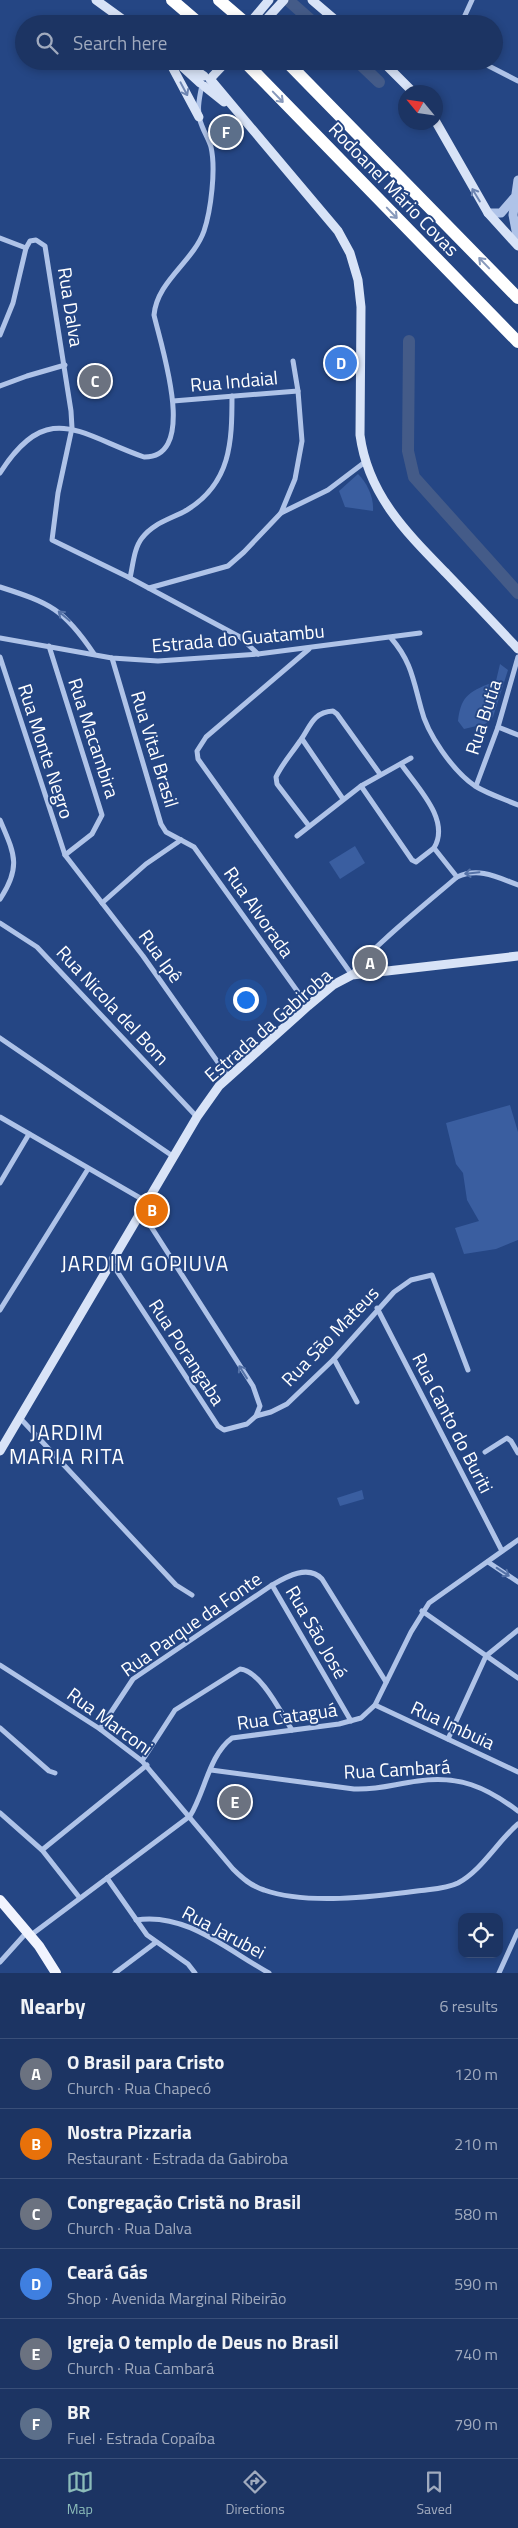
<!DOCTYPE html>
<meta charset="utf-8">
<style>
body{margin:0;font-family:"Titillium Web",sans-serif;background:#253c69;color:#f1f3f6}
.controls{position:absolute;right:15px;bottom:15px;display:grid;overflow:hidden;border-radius:10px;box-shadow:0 2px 8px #0003}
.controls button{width:45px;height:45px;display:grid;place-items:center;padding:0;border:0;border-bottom:1px solid #3a4f78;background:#1c3463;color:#f1f3f6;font:25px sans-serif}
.compass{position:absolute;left:398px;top:85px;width:45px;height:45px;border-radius:50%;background:#1c3463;box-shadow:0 2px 8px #0003;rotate:299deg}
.you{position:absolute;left:245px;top:999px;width:18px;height:18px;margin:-12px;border:4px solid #fff;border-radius:50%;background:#1a73e8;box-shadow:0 0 0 8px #1a73e833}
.badge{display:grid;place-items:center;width:32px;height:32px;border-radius:50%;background:#8bbbb9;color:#fff;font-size:16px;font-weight:700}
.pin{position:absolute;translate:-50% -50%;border:2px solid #fff;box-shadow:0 1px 5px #0006}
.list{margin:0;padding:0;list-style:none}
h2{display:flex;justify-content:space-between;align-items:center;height:65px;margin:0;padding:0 20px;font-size:21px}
h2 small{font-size:16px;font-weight:400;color:#a0aabe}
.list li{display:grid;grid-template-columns:32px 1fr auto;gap:15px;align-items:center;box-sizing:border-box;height:70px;padding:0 20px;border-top:1px solid #3a4f78}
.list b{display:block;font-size:19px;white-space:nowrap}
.list p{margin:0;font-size:16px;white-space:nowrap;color:#a0aabe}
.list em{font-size:16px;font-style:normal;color:#a0aabe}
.icon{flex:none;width:28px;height:28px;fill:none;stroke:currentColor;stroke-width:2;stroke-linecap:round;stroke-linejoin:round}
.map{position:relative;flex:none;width:518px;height:1973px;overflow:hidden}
.search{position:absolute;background:#1c3463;box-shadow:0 2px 8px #0003;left:15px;right:15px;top:15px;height:55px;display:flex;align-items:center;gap:12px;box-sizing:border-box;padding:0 18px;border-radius:28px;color:#a0aabe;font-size:19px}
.sheet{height:485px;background:#1c3463}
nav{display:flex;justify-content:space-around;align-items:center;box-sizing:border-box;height:70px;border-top:1px solid #3a4f78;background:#1c3463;font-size:14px;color:#a0aabe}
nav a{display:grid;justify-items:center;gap:2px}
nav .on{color:#8bbbb9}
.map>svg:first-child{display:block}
.green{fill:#3a5ea0}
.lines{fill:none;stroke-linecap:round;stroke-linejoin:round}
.river{stroke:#445b88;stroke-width:12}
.minor{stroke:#afc3e8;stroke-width:5}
.tertiary{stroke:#afc3e8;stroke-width:9}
.secondary{stroke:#d8e3f7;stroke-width:9}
.primary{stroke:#f1f4fe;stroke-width:10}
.motorway{stroke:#fff;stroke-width:12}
.oneway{stroke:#6d85b2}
.oneway2{stroke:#8799bb}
.oneway3{stroke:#5572a7}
.labels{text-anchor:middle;stroke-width:4;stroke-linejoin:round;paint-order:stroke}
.street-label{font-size:19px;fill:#fff;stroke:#254684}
.quarter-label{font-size:21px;letter-spacing:1px;fill:#fff;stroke:#254684}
</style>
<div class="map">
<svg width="518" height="1973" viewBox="0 0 518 1973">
<rect width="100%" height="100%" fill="#254684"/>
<g class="green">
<path d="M358,474C367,483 374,497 373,511L345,507L339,491Z"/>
<path d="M500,664L508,670L493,717L485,724L464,729L458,721C461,694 471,691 496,681Z"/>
<polygon points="355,846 365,863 340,879 329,862"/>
<polygon points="510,1105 518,1132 518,1240 496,1249 464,1254 455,1228 479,1221 467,1200 463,1173 456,1164 446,1123"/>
<polygon points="362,1490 364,1499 340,1506 337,1498"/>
</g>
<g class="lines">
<g class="river">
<polyline points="288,0 315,24"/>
<polyline points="357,61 379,82"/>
<polyline points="409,341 408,451 414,477 518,593"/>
</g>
<g class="minor">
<polyline points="461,24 472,0"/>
<polyline points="479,61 518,81"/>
<polyline points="0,238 26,248"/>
<polyline points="0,335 13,303 26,248 30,241 36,240 45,246 71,411 72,428 58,493 52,540 130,578 240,637 258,654"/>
<polyline points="0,386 27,376 65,365"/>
<polyline points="173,401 298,391"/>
<path d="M0,473C48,398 80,435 144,457C199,458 161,346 154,315C157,281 193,262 204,231C211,210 216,169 211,147C209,140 205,134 202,126C196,112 199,99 202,85"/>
<polyline points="281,513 328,490 365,462"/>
<path d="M130,578C133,565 134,548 142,538C153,523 171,519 187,510C231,483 232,442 232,396"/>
<path d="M0,587C50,603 64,609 94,654"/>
<polyline points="149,588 228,566 244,552 281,513 295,479 302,441 298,391 293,361"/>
<polyline points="0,638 112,658 158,661 258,654 420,633"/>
<path d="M391,638C411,661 413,679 421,708C427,734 453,771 475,786C488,794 504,799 518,805"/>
<polyline points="49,646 102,815 92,834 65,855"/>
<path d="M309,649L206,737L197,751L198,759L352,975C357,959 439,893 457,877C479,867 497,877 518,885"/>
<polyline points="0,657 65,855 143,956 229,1078"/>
<polyline points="112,658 161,824 166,832 194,847 308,1006"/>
<polyline points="498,727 518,735"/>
<polyline points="302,739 343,799"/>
<path d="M401,764C417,787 451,820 434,848L457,877"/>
<polyline points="361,786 412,860 416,862 434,848"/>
<polyline points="476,786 498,727 518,657"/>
<path d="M0,820C14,853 22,866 0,899"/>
<path d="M309,826L277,784L276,777C282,764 292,753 300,741C310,728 312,712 333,711L337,714L380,774"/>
<polyline points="297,836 361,786 411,758"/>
<polyline points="102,903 146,864 181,840"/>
<polyline points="0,923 37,947 197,1117"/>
<polyline points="0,1038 174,1157"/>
<polyline points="0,1117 147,1202"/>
<polyline points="0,1183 29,1134"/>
<polyline points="141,1211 253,1386 260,1406 256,1416"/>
<polyline points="111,1262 218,1426 224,1430 247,1424 256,1416 271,1412 287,1404 334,1359 394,1292 411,1280 432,1275 468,1370"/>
<polyline points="377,1308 502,1551"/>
<polyline points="0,1310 88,1169"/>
<polyline points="334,1359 357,1402"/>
<polyline points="19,1417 176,1585 192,1595"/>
<polyline points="485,1452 507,1438 511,1441 518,1453"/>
<polyline points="488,1562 518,1582"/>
<polyline points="272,1585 351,1721"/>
<polyline points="422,1611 518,1678"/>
<path d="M0,1665L100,1729L142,1761L233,1869C242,1878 251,1886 264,1890C306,1905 373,1897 417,1891C430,1889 446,1889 458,1883C482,1870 497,1842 518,1824"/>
<polyline points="375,1705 518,1772"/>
<polyline points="0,1728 49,1771 55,1773"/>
<path d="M100,1729L133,1679L272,1585C286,1577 308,1564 322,1579L386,1682"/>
<polyline points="448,1739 486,1656 518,1630"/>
<path d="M142,1761L175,1710L240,1669C261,1671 281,1713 292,1730"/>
<path d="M211,1770L354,1789C380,1790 394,1784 418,1781C459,1775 486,1787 518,1811"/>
<polyline points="0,1813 42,1850 79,1897"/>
<polyline points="42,1850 147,1765"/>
<polyline points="107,1878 147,1935 188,1964 195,1973"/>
<path d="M136,1920C186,1912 227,1950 269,1973"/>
<path d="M31,1935L190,1816C205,1792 209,1755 232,1738L339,1724L361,1718L375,1705L411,1632L429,1603L518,1540"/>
<polyline points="0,1962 27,1932"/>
<polyline points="115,1973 155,1943"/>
<polyline points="499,1973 518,1931"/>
</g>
<g class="tertiary">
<polyline points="518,180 513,215 518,241"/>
<polyline points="488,213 501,213 514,198"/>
</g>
<g class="secondary">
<polyline points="96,0 129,24"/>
<polyline points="312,0 340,24"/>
<polyline points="249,24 269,0"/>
<polyline points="262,24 284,0"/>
<polyline points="169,61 199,117"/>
<polyline points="176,61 200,83"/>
<path d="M227,61L210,79L338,231L350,253L358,280L361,307L360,435C368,494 405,531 445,572C469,597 494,623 518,649"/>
<polyline points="382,61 413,92"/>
<polyline points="188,65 204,76"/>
<polyline points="204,86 224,102"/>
<polyline points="436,122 488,213 518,246"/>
<polyline points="0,1451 197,1117 219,1086 308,1006 333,985 352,975 518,956"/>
</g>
<polyline class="primary" points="0,1900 39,1946 56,1973"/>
<g class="motorway">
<polyline points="172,0 200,24"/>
<polyline points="219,0 247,24"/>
<polyline points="244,61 518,342"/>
<polyline points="286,61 518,298"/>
</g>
</g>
<defs><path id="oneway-shaft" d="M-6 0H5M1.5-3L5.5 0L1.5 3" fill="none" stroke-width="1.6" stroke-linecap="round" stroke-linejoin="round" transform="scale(1.25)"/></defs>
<g class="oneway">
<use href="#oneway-shaft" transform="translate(184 89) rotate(62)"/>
<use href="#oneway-shaft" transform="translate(476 195) rotate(-121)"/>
</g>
<g class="oneway2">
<use href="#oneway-shaft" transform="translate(278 97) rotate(46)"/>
<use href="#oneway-shaft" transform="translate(392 213) rotate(46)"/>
<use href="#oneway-shaft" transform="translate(484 263) rotate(-134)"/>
</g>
<g class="oneway3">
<use href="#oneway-shaft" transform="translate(64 616) rotate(-140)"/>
<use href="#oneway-shaft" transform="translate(472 873) rotate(174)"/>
<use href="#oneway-shaft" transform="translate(243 1372) rotate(-122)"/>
<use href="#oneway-shaft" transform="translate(503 1572) rotate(33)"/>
</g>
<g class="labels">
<g class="street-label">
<text transform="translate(394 189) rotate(46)" y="7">Rodoanel Mário Covas</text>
<text transform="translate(71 307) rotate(81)" y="7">Rua Dalva</text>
<text transform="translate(234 381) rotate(-5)" y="7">Rua Indaial</text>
<text transform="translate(238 638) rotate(-5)" y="7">Estrada do Guatambu</text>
<text transform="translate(483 717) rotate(-72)" y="7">Rua Butia</text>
<text transform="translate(94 738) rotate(72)" y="7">Rua Macambira</text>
<text transform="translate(155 749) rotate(73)" y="7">Rua Vital Brasil</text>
<text transform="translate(46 751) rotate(72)" y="7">Rua Monte Negro</text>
<text transform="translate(259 912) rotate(55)" y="7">Rua Alvorada</text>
<text transform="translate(161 956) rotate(54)" y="7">Rua Ipê</text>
<text transform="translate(113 1005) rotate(47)" y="7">Rua Nicola del Bom</text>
<text transform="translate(268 1025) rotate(-41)" y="7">Estrada da Gabiroba</text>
<text transform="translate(330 1336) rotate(-46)" y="7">Rua São Mateus</text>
<text transform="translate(187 1352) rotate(57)" y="7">Rua Porangaba</text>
<text transform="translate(453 1423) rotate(63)" y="7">Rua Canto do Buriti</text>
<text transform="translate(191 1624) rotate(-35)" y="7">Rua Parque da Fonte</text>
<text transform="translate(317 1632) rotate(60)" y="7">Rua São José</text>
<text transform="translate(287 1716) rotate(-8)" y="7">Rua Cataguá</text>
<text transform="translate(110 1721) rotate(36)" y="7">Rua Marconi</text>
<text transform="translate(453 1725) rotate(25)" y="7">Rua Imbuia</text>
<text transform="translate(397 1769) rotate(-3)" y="7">Rua Cambará</text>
<text transform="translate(224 1932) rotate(28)" y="7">Rua Jarubei</text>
</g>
<g class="quarter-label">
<text x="145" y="1271">JARDIM GOPIUVA</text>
<text x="67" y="1440">JARDIM<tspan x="67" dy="24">MARIA RITA</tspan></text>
</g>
</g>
</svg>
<div class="controls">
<button><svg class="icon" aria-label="locate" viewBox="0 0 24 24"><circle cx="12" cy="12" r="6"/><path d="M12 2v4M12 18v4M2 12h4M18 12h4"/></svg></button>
</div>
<svg class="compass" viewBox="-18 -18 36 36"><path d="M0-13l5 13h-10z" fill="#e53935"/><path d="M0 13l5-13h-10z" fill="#a0aabe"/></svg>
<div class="you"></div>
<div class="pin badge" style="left:370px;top:963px;background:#6b7280">A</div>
<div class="pin badge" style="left:152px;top:1210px;background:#e8710a">B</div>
<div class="pin badge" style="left:95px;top:381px;background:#6b7280">C</div>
<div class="pin badge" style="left:341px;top:363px;background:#3f7fe0">D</div>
<div class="pin badge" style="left:235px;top:1802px;background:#6b7280">E</div>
<div class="pin badge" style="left:226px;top:132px;background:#5c6f8a">F</div>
<div class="search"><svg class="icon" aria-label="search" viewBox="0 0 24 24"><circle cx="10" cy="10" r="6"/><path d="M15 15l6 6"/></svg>Search here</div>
</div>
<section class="sheet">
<h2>Nearby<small>6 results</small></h2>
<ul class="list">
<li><span class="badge" style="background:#6b7280">A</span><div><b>O Brasil para Cristo</b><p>Church · Rua Chapecó</p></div><em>120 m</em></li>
<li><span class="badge" style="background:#e8710a">B</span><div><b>Nostra Pizzaria</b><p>Restaurant · Estrada da Gabiroba</p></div><em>210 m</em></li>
<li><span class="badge" style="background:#6b7280">C</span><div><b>Congregação Cristã no Brasil</b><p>Church · Rua Dalva</p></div><em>580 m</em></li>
<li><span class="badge" style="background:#3f7fe0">D</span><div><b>Ceará Gás</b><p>Shop · Avenida Marginal Ribeirão</p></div><em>590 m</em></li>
<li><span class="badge" style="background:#6b7280">E</span><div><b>Igreja O templo de Deus no Brasil</b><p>Church · Rua Cambará</p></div><em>740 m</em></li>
<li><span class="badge" style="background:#5c6f8a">F</span><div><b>BR</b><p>Fuel · Estrada Copaíba</p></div><em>790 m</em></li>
</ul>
</section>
<nav>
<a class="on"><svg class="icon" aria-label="map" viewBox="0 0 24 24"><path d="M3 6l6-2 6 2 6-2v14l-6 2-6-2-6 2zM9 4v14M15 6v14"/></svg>Map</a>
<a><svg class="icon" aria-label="directions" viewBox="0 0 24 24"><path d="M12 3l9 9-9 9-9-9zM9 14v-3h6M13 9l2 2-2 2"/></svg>Directions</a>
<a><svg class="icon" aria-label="saved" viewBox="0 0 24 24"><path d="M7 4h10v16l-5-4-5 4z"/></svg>Saved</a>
</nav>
